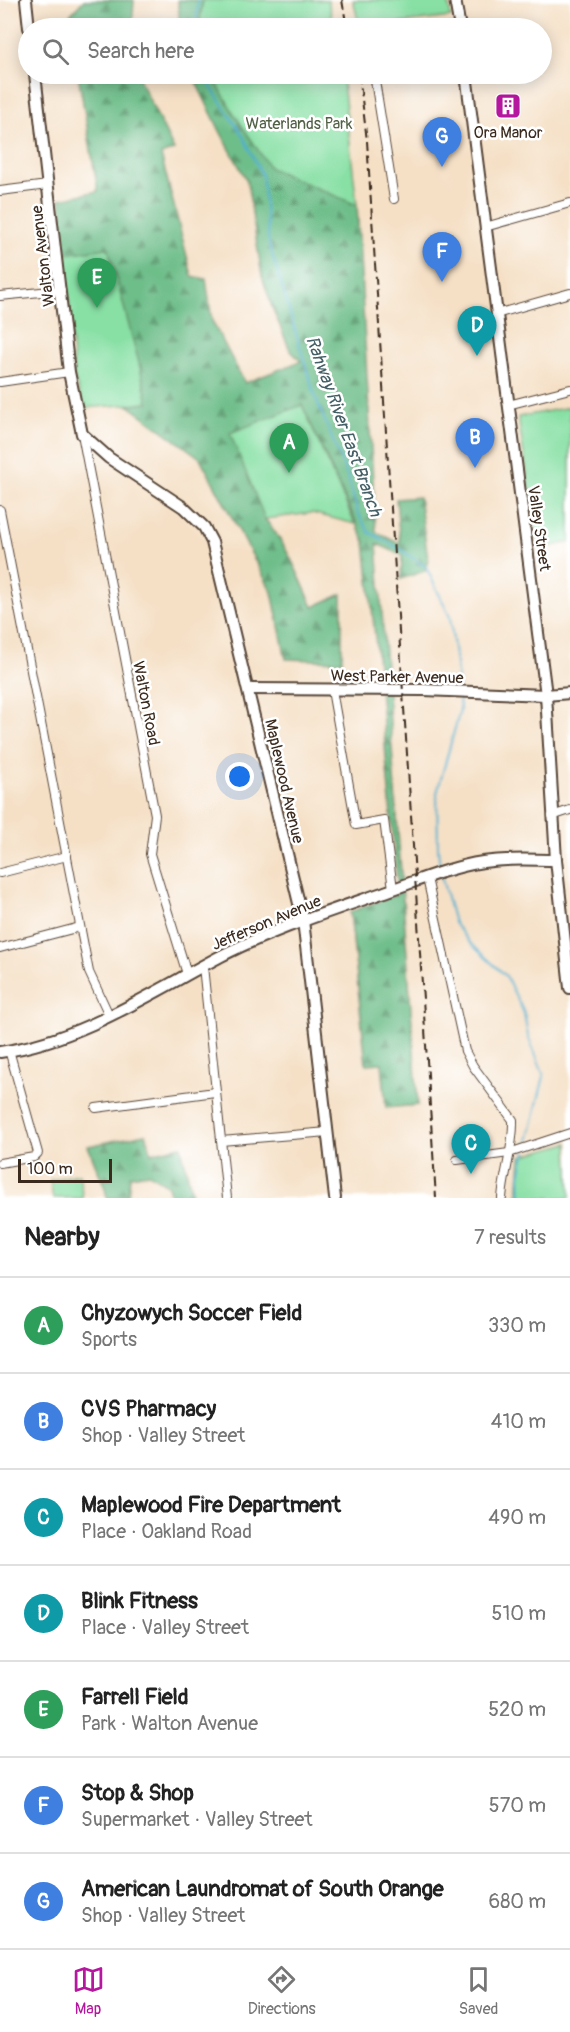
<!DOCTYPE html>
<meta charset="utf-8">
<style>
body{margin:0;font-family:Pangolin,sans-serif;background:#f6f6f6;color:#222}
.scale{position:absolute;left:18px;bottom:15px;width:94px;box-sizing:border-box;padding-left:6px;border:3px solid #3b2a1e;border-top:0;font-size:16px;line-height:21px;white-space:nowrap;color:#3b2a1e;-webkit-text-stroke:4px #fff;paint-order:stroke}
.you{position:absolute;left:240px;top:777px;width:21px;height:21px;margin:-15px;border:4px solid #fff;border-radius:50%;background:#1a73e8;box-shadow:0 0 0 9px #1a73e833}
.badge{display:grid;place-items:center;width:39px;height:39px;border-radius:50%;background:#b5179e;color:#fff;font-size:20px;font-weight:700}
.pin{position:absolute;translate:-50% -50px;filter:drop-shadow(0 2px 3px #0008)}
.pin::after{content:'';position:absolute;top:32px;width:21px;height:18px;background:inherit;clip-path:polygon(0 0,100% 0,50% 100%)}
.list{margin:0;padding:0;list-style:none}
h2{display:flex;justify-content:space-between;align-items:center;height:78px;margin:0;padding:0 24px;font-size:26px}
h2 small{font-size:20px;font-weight:400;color:#767676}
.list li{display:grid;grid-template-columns:39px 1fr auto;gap:18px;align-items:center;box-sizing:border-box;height:96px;padding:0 24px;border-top:2px solid #e0e0e0}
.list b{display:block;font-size:22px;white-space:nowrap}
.list p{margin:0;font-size:20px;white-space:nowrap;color:#767676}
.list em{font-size:20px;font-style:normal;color:#767676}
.icon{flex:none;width:33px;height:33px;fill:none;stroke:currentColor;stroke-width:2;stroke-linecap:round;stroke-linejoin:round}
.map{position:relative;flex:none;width:570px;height:1198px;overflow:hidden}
.search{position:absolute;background:#fff;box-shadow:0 3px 15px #0003;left:18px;right:18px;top:18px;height:66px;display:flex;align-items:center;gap:15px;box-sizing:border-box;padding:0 21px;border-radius:33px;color:#767676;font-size:22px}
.sheet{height:750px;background:#fff}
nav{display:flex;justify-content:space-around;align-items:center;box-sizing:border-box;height:84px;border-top:2px solid #e0e0e0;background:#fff;font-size:16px;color:#767676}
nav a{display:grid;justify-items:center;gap:3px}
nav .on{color:#b5179e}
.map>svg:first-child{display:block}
.forest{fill:url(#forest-firs);stroke:#547454;stroke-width:1.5}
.green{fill:#88e0a5;stroke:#628562;stroke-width:1.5}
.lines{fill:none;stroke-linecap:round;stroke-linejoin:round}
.stream{stroke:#50afcf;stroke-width:2}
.street-casing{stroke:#574537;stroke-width:10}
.secondary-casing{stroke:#574537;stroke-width:14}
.street{stroke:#fff;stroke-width:8}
.secondary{stroke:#fff;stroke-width:10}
.rail{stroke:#3b2a1e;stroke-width:2;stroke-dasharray:9 4.5;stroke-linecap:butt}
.labels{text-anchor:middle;stroke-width:5;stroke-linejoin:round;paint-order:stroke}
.park-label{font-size:16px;fill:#526146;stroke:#fff}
.poi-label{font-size:16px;fill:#3b2a1e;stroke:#fff}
.street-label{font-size:16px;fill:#3b2a1e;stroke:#fff}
.water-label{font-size:18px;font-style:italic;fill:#435f65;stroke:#fff}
</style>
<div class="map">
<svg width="570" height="1198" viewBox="0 0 570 1198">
<defs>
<pattern id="forest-firs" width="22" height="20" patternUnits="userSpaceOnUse" patternTransform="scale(1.5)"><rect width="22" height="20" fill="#6ebe8a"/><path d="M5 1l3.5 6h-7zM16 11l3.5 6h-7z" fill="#5c9b70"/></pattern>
</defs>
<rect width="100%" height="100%" fill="#fff"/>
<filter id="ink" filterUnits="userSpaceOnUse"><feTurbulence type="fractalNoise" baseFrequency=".0167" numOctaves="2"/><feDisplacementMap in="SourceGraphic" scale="12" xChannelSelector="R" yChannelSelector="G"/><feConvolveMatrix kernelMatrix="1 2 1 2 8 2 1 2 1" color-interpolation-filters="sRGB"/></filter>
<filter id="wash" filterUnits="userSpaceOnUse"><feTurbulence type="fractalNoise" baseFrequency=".008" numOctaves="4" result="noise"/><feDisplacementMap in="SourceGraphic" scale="24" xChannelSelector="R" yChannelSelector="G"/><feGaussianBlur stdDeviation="1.35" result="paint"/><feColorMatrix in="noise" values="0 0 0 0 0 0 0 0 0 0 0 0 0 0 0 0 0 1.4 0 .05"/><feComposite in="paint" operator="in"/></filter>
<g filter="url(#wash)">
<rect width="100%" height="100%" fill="#f5e0c6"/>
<g class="forest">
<polygon points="84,0 134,0 132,28 70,28 68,17"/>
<polygon points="178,0 203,0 199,28 180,28"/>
<path d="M78,74H137L174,150L161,155L192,276L206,279L212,321L245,383L301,361L290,350L272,307L262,276L247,181L221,133L192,74H212L233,112L270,168L357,205L376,532L400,544L396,499L419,497L428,559L425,571L401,579L402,555L377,544L418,1105L386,1108L382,1063L366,1064L350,912L398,894L378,665L365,542L302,405L265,519C287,545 299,576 313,607L342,594V661L286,659L272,592L200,458L128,405L148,403L139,363L108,248L66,254L60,199L98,191Z"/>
<polygon points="146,1134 151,1153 181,1146 193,1198 171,1198 168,1186 149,1173 130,1176 128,1198 107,1198 105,1188 88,1146"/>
</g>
<g class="green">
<polygon points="203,0 328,0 334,28 199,28"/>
<polygon points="353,0 448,0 451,17 360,28"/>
<polygon points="212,74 342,74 357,205 270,168 233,112"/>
<polygon points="108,248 139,363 148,403 84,408 74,377 66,254"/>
<polygon points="302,405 355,524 312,513 265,519 230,433"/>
<polygon points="570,407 570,542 539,549 518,417"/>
<polygon points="568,1143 570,1198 518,1198 521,1156"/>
<polygon points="79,1174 83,1198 53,1198 50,1180"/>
</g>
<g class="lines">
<g class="stream">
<polyline points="196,28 198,0"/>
<polyline points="206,74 211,87 243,136 262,175 269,244 315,396 348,478 358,513 369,532 400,549 426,567 450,617 459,687"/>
<polyline points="440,869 438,848 437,793 460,710 459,696"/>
<polyline points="441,875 454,923 470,943 506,976 524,1013 528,1036 544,1076 527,1145"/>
<polyline points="521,1198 520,1175 526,1151"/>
</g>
</g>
</g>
<g filter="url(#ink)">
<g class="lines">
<defs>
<g id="street">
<polyline points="374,74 394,199"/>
<polyline points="0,191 48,185"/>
<polyline points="485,227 570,203"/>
<polyline points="0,296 61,290"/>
<polyline points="496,314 570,293"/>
<polyline points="0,382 69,372"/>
<polyline points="508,405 570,389"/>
<polyline points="82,434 155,815 150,854 187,974"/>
<polyline points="0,510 89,972 109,1015"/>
<polyline points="332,690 356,825 384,820 393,889"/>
<polyline points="552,816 570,810"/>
<polyline points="0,873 67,856"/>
<path d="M427,878L465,1051L473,1066L513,1120C514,1146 504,1172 502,1198"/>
<polyline points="0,948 80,927"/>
<polyline points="203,966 227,1198"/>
<polyline points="96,1108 215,1092"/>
<polyline points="221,1141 328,1132"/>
<polyline points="457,1160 509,1153 570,1133"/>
<polyline points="0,1163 34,1157 38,1153 9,1050"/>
</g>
<g id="secondary">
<polyline points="26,0 29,28"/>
<polyline points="455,0 460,28"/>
<polyline points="35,74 69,372 82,434 109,458 183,507 204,527 212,542 303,920 335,1198"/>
<polyline points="466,74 546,695 556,860 570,988"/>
<polyline points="248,689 424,690 546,695 570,693"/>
<path d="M0,1052C80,1041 151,993 221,956C272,930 328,912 382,893C414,882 450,867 483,862C506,858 532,860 556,860"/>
</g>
</defs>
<use href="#street" class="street-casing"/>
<use href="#secondary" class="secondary-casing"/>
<use href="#street" class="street"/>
<use href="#secondary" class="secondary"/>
<g class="rail">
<polyline points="342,0 347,28"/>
<polyline points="359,74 367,141 436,1198"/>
</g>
</g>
</g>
<defs>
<symbol id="building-square" viewBox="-11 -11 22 22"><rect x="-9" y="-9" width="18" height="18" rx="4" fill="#b5179e" stroke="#fff"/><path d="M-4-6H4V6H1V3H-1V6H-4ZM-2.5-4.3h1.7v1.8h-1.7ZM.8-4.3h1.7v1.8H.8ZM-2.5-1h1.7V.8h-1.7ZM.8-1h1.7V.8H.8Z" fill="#fff"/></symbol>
</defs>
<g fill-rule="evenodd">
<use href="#building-square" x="493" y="91" width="30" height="30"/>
</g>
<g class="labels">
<g class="park-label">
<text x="299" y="129">Waterlands Park</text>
</g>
<g class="poi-label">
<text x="508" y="138">Ora Manor</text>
</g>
<g class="street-label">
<text transform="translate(42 256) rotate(-97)" y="6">Walton Avenue</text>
<text transform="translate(540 528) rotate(82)" y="6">Valley Street</text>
<text transform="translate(397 676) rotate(1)" y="6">West Parker Avenue</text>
<text transform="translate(147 703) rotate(79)" y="6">Walton Road</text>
<text transform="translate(285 781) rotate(77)" y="6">Maplewood Avenue</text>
<text transform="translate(266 922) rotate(-23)" y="6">Jefferson Avenue</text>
</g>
<g class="water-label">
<text transform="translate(344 426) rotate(70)" y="6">Rahway River East Branch</text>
</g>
</g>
</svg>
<div class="scale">100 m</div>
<div class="you"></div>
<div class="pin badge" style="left:289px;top:473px;background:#2e9e5b">A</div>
<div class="pin badge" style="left:475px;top:468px;background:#3f7fe0">B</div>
<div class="pin badge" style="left:471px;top:1174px;background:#0f9aa8">C</div>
<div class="pin badge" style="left:477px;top:356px;background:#0f9aa8">D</div>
<div class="pin badge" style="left:97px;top:308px;background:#2e9e5b">E</div>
<div class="pin badge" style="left:442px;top:282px;background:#3f7fe0">F</div>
<div class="pin badge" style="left:442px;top:167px;background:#3f7fe0">G</div>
<div class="search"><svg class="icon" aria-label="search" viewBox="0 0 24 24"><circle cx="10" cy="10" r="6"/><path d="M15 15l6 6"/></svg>Search here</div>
</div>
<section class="sheet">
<h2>Nearby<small>7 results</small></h2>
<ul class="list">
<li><span class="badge" style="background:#2e9e5b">A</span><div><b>Chyzowych Soccer Field</b><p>Sports</p></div><em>330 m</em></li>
<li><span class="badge" style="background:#3f7fe0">B</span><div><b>CVS Pharmacy</b><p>Shop · Valley Street</p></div><em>410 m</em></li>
<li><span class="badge" style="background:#0f9aa8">C</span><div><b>Maplewood Fire Department</b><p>Place · Oakland Road</p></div><em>490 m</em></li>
<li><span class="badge" style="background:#0f9aa8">D</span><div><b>Blink Fitness</b><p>Place · Valley Street</p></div><em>510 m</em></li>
<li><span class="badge" style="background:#2e9e5b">E</span><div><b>Farrell Field</b><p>Park · Walton Avenue</p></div><em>520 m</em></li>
<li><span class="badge" style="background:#3f7fe0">F</span><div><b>Stop &amp; Shop</b><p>Supermarket · Valley Street</p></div><em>570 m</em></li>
<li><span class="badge" style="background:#3f7fe0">G</span><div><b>American Laundromat of South Orange</b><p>Shop · Valley Street</p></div><em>680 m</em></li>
</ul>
</section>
<nav>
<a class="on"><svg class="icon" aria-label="map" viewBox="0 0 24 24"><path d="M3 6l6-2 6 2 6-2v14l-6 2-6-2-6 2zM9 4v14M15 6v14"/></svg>Map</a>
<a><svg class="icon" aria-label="directions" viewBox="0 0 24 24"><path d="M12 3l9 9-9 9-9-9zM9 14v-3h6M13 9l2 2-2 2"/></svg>Directions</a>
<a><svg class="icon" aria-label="saved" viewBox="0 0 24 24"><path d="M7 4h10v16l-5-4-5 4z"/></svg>Saved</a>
</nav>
